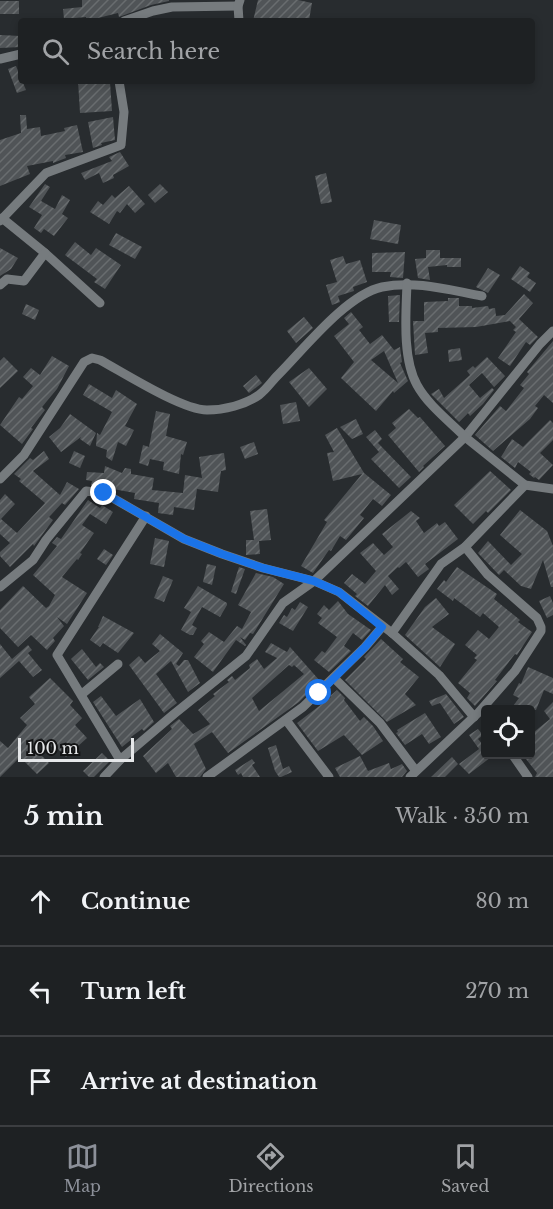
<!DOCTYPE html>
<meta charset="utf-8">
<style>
body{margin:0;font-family:"Libre Baskerville",serif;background:#2b2e30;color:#f1f3f6}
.controls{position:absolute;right:18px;bottom:18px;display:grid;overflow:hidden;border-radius:6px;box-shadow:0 3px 9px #0003}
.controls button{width:54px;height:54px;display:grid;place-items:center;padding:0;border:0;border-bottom:2px solid #3c3e41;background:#1e2123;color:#f1f3f6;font:30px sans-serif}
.scale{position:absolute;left:18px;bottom:15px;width:116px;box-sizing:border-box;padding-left:6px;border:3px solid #e6e8ea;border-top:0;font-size:16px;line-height:21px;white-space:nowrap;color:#e6e8ea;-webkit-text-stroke:4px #131415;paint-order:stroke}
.stop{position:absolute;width:18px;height:18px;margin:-14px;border:4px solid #1a73e8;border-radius:50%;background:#fff}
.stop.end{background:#1a73e8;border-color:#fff;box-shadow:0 2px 6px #0008}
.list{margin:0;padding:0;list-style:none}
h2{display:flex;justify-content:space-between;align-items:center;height:78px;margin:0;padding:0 24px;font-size:26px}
h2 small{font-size:20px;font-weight:400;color:#a1a3a6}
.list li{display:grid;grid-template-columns:39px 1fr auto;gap:18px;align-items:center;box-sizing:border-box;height:90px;padding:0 24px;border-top:2px solid #3c3e41}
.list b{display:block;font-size:22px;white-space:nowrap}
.list em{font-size:20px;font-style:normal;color:#a1a3a6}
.icon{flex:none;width:33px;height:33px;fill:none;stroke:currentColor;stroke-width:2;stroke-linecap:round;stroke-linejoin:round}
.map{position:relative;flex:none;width:553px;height:777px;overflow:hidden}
.search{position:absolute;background:#1e2123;box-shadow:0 3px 9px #0003;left:18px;right:18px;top:18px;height:66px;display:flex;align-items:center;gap:15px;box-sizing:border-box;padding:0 21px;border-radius:6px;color:#a1a3a6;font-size:22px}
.sheet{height:348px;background:#1e2123}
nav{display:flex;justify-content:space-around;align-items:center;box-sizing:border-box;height:84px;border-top:2px solid #3c3e41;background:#1e2123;font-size:16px;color:#a1a3a6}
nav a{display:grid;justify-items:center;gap:3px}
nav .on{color:#8c9099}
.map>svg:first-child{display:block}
.building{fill:url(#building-hatch);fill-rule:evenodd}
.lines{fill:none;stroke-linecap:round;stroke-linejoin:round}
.minor{stroke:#767b7e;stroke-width:9}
.route{stroke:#1a73e8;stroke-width:8}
</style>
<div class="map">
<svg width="553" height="777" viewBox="0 0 553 777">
<defs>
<pattern id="building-hatch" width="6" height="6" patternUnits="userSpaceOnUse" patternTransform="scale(1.5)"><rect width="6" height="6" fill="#505457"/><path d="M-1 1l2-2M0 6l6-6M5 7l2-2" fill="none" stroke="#696d6f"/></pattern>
</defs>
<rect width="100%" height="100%" fill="#282c2f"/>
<g class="building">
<polygon points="82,0 169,0 169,1 151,5 119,17 118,13 98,18 99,21 86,21 86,17 64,19 63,9 82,7"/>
<polygon points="258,0 298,0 312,3 309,20 300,18 300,21 253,21"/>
<rect x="0" y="1" width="19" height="13"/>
<polygon points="0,35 21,36 21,47 0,48"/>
<polygon points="16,66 26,90 17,93 8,69"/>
<polygon points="78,81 90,81 90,84 110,82 112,111 80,113"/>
<polygon points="20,115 26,115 27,129 40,127 41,136 65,131 64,128 77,125 83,152 65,155 66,158 53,163 53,161 27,166 30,174 0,186 0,140 21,133"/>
<polygon points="113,117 115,140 101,143 102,145 93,148 88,122"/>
<polygon points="120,152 129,166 113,175 114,178 103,183 99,173 85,180 81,173 112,161 109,157"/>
<polygon points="326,173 332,202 321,204 315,176"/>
<polygon points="45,184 50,187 41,201 55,209 62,195 70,200 62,214 68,218 54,236 44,229 41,233 34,228 42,215 29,207"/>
<polygon points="160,184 168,192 155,203 148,195"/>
<polygon points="129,186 145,204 135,213 127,204 120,213 117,211 109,224 90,212 98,201 103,205 112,195 115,198"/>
<polygon points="374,220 401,225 398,244 370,239"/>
<polygon points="116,233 142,247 135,259 109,245"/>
<polygon points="75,242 91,255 96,248 121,265 105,289 94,282 97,279 65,255"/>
<polygon points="0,248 18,258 11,269 0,276"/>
<polygon points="426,250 440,250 440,258 461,258 461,267 447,267 447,265 428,267 430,280 418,278 415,259 426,258"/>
<polygon points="405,252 403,278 390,277 391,272 372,272 372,253"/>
<polygon points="343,256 346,264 360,260 367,282 353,287 354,291 338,296 340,302 332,305 326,285 337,282 330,260"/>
<polygon points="520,266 530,273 527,277 536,283 530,292 511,279"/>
<polygon points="488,268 500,275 488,293 476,287"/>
<polygon points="524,294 533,303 519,319 538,337 530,345 526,342 510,366 498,358 516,332 513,330 516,327 510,321 476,327 438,328 438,332 425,333 428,353 415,355 413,321 424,321 424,302 448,301 448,298 459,298 459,306 472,306 472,308 488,306 489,309 495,308 496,316 505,315"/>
<polygon points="400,295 399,322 389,322 388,296"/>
<polygon points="26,304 39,310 35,320 22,314"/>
<path d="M351,312L363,327L359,330L370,344L382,335L394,350L400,347L402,362L400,363L408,381L394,393L393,391L376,411L341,378L354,362L334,336L349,324L344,318ZM384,351L398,383L371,360Z"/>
<polygon points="304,317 313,328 296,343 287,331"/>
<polygon points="553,341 553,403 544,395 535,406 538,408 530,419 493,451 475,435 500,406 506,411 524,388 520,385 529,374 527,372"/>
<polygon points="460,348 462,360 449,362 448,350"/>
<polygon points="52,356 69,366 57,389 42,407 45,410 31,428 33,429 22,444 0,425 19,397 22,399 33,386 23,377 31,368 40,375"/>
<polygon points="4,357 18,371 0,388 0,361"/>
<polygon points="487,357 505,376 494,387 482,373 469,385 480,398 492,388 494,390 483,404 470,416 468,413 459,422 431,394 439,389 444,398 470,375 467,371 473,366 475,368"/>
<polygon points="309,368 327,389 309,407 289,382"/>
<polygon points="256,375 262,383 249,393 243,386"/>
<polygon points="89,384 112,398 116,390 137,404 125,426 134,430 126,446 118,442 112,461 106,457 107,450 96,446 97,433 100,435 112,412 83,395"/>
<polygon points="296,402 300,421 283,424 280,405"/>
<polygon points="409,409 418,418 420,417 445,446 423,466 424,467 419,472 388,435 396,428 392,423"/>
<polygon points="156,411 170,414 166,436 187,442 183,455 181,454 179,474 163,470 164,462 150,459 148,466 139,463 143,445 149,447"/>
<polygon points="70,414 96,433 90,446 80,439 81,437 61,452 49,437 60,428"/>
<polygon points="356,419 363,434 352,439 340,427"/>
<polygon points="550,420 553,423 553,440 540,453 553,465 539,480 535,477 534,478 529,474 531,472 518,462 515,468 501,457 512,439 523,447"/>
<polygon points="337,428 364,473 391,495 382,506 373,499 360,515 364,518 346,540 340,536 331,551 329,550 313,573 301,566 327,522 324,520 362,474 333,481 327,453 334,452 325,435"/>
<polygon points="375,430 382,439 378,443 411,477 399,488 371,459 379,452 366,437"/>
<polygon points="254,442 258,454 245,459 240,447"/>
<polygon points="44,451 49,459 33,471 60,495 67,482 79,489 65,505 62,503 49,517 53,520 34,546 33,544 10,567 0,556 0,552 10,543 0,534 0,500 5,494 15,504 1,519 17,533 45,503 19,481 21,479 14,474 30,458 33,460"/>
<polygon points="74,451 85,456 80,468 69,463"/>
<polygon points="224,453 226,470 221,471 218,492 197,489 194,510 174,507 173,515 158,513 159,503 134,499 135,493 91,485 92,481 86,480 87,472 104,473 105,466 122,473 125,468 131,469 131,474 154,478 152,490 183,493 185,475 202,478 199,457"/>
<polygon points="490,471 511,490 488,513 486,511 473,524 454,505"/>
<polygon points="88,500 100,508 102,505 113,512 106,524 90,514 82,525 94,533 80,553 82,554 78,560 77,559 62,577 87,593 67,624 57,617 64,626 53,638 55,641 47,650 31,635 18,647 0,628 0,610 23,586 46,608 49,606 55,595 33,575 57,546 52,543 57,537 61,539"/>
<polygon points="267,509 271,540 259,541 260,554 246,555 246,540 254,540 250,511"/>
<polygon points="520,510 547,531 553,546 553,587 551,587 543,560 531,589 521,586 504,570 499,575 478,553 488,541 511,565 522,554 500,535"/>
<polygon points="411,511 420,518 416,521 424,533 437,523 439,526 445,522 458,539 425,564 429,569 418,577 406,562 399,568 398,567 388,576 399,589 392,595 385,585 368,606 355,596 357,594 344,583 352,574 365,584 376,571 360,553 373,543 384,555 393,547 382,534"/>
<polygon points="155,538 169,541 164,567 150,564"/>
<polygon points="104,549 113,555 106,565 97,559"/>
<polygon points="207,564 216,566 212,585 203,582"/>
<polygon points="239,567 245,569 236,594 231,592"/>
<polygon points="457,567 497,594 494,599 520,620 518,622 532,632 517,655 515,654 495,680 497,681 475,706 467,698 470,693 458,683 477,660 474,658 477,655 465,645 478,630 489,639 499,627 483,613 480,617 454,598 453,601 437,589 444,580 446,582"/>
<polygon points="256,573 273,577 284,584 253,634 250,633 245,640 240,637 246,645 245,646 236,640 213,672 194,657 204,644 201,641 209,632 224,642 237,626 242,629 251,612 238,605"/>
<polygon points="163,576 173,580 164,602 154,598"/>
<polygon points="198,586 227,603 227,605 220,617 202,607 192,625 197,628 193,635 190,635 181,630 191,612 184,608"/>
<polygon points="550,596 553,603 553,615 547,618 539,601"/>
<polygon points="436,598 449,614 432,627 455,644 440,667 405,635 425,607"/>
<polygon points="338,601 348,614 371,630 362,640 353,633 344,646 351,651 329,672 314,660 322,651 325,653 337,637 318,623 322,618 317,614 324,605 329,610"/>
<polygon points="300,602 308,607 293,631 279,623 284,615 287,617 292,608 295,610"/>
<polygon points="103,616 134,633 118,653 103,643 100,647 90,640 99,627 98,627"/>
<polygon points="160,634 183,653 176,664 179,666 184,660 188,660 200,683 188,692 171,661 156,674 177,703 164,713 129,665 139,656 145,663 160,651 152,644"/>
<polygon points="381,639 403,659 400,662 419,677 405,694 416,705 387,722 345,680 366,659 364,657"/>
<path d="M271,643L287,652L290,647L320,681L299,702L228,753L212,732L194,744L206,769L200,777H176L168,763L156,773L143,756L172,729L170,726L179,719L193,734L210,724L198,710L215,696L213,694L229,682L227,680L232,676L235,680L250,668L249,665L257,659L264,669L277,658L265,652ZM289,665L292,667L294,665L304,674L259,711L252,698Z"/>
<polygon points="0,644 12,659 28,645 32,650 28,653 42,670 33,677 19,661 0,678"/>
<polygon points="82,649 96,667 100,663 104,667 88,680 71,659"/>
<polygon points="528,667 553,678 553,694 544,690 536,710 510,710 519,698 513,695 519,683 521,684"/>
<polygon points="50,678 73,701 70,705 82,718 75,725 87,738 66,757 55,746 53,748 41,738 33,747 49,763 37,774 20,757 0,777 0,741 8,748 27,725 20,718 35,704 29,697"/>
<polygon points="337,690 345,698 344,700 360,721 364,717 373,726 383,741 362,755 344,735 318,751 297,723 331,697 330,696"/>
<polygon points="446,694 464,717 454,724 440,703 432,706 429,701"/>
<polygon points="101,696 116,716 140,699 154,722 144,731 142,729 131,737 132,739 122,747 93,702"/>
<polygon points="553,702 553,777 535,777 537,773 522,754 531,754 531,728 534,732 550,719 544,711"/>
<polygon points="425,713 441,737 429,744 422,734 405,745 396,733 398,732 397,730"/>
<polygon points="478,729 483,735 478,739 484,746 486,745 486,754 495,754 469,774 459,764 479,749 469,735"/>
<polygon points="276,745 283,769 289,766 292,772 281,777 279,777 275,771 268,748"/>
<polygon points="102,753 110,761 94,777 89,777 83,771"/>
<polygon points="360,756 368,771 389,763 391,769 402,764 407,771 402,777 340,777 335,768"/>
<polygon points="452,757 458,764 445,777 431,777"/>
<polygon points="252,759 255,763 252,765 260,777 243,777 241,773 238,775 235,770"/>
</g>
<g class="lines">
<g class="minor">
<polyline points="124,21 153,11 172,7 238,6"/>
<polyline points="239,21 238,6 240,0"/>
<polyline points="0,59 21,54"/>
<polyline points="2,218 45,253 100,303"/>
<polyline points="0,221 46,173 121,145 124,112 119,81"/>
<polyline points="0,285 7,279 24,281 45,253"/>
<polyline points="553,331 540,344 465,437 525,485 553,489"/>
<path d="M0,479L24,455L84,362L92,358L100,360C124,373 182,410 207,410C224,410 245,405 259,395C266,390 272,381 278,375C304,349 346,295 382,287C415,280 449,290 482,296"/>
<polyline points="0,587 33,560 46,540 86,491 104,493 184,539 222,554 263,568 314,581 339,592 392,633 439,675 474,717"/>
<polyline points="392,633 441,564 465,547 525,485"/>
<polyline points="334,678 380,723 416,771"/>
<polyline points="82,694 118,664"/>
<polyline points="286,720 329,777"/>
<polyline points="512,754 528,777"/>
<polyline points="120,760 57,655 146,516"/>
<path d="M104,777L121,759L174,714L246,656L283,603L314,581L465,437C449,421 428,405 417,385C402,358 406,313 407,283"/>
<polyline points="207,777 303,707 365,647 382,627"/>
<polyline points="410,777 479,712 515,671 541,631 541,627 537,618 487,574 465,547"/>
</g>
</g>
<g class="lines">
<polyline class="route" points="104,493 184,539 222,554 263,568 314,581 339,592 382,627 365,647 319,693"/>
</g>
</svg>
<div class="controls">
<button><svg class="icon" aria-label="locate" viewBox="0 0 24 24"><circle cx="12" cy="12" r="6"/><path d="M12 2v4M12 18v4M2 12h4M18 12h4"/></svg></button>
</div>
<div class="scale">100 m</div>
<div class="stop" style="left:319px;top:693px"></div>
<div class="stop end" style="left:104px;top:493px"></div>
<div class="search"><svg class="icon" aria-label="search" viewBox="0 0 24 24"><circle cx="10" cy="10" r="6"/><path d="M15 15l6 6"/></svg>Search here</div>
</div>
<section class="sheet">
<h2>5 min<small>Walk · 350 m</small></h2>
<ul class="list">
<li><svg class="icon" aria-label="ahead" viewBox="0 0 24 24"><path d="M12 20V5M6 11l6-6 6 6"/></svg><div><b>Continue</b></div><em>80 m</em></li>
<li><svg class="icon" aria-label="left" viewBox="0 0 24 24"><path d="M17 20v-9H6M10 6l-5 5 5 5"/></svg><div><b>Turn left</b></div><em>270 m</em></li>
<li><svg class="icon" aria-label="arrive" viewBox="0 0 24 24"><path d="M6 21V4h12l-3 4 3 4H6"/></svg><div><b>Arrive at destination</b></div></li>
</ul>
</section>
<nav>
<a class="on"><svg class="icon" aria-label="map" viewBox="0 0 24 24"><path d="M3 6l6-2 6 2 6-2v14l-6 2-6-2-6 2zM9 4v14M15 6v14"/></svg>Map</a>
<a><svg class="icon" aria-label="directions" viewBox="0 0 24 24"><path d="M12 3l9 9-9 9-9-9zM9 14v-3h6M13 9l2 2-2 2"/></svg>Directions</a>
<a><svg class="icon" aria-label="saved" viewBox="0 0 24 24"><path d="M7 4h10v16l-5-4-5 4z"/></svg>Saved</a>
</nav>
